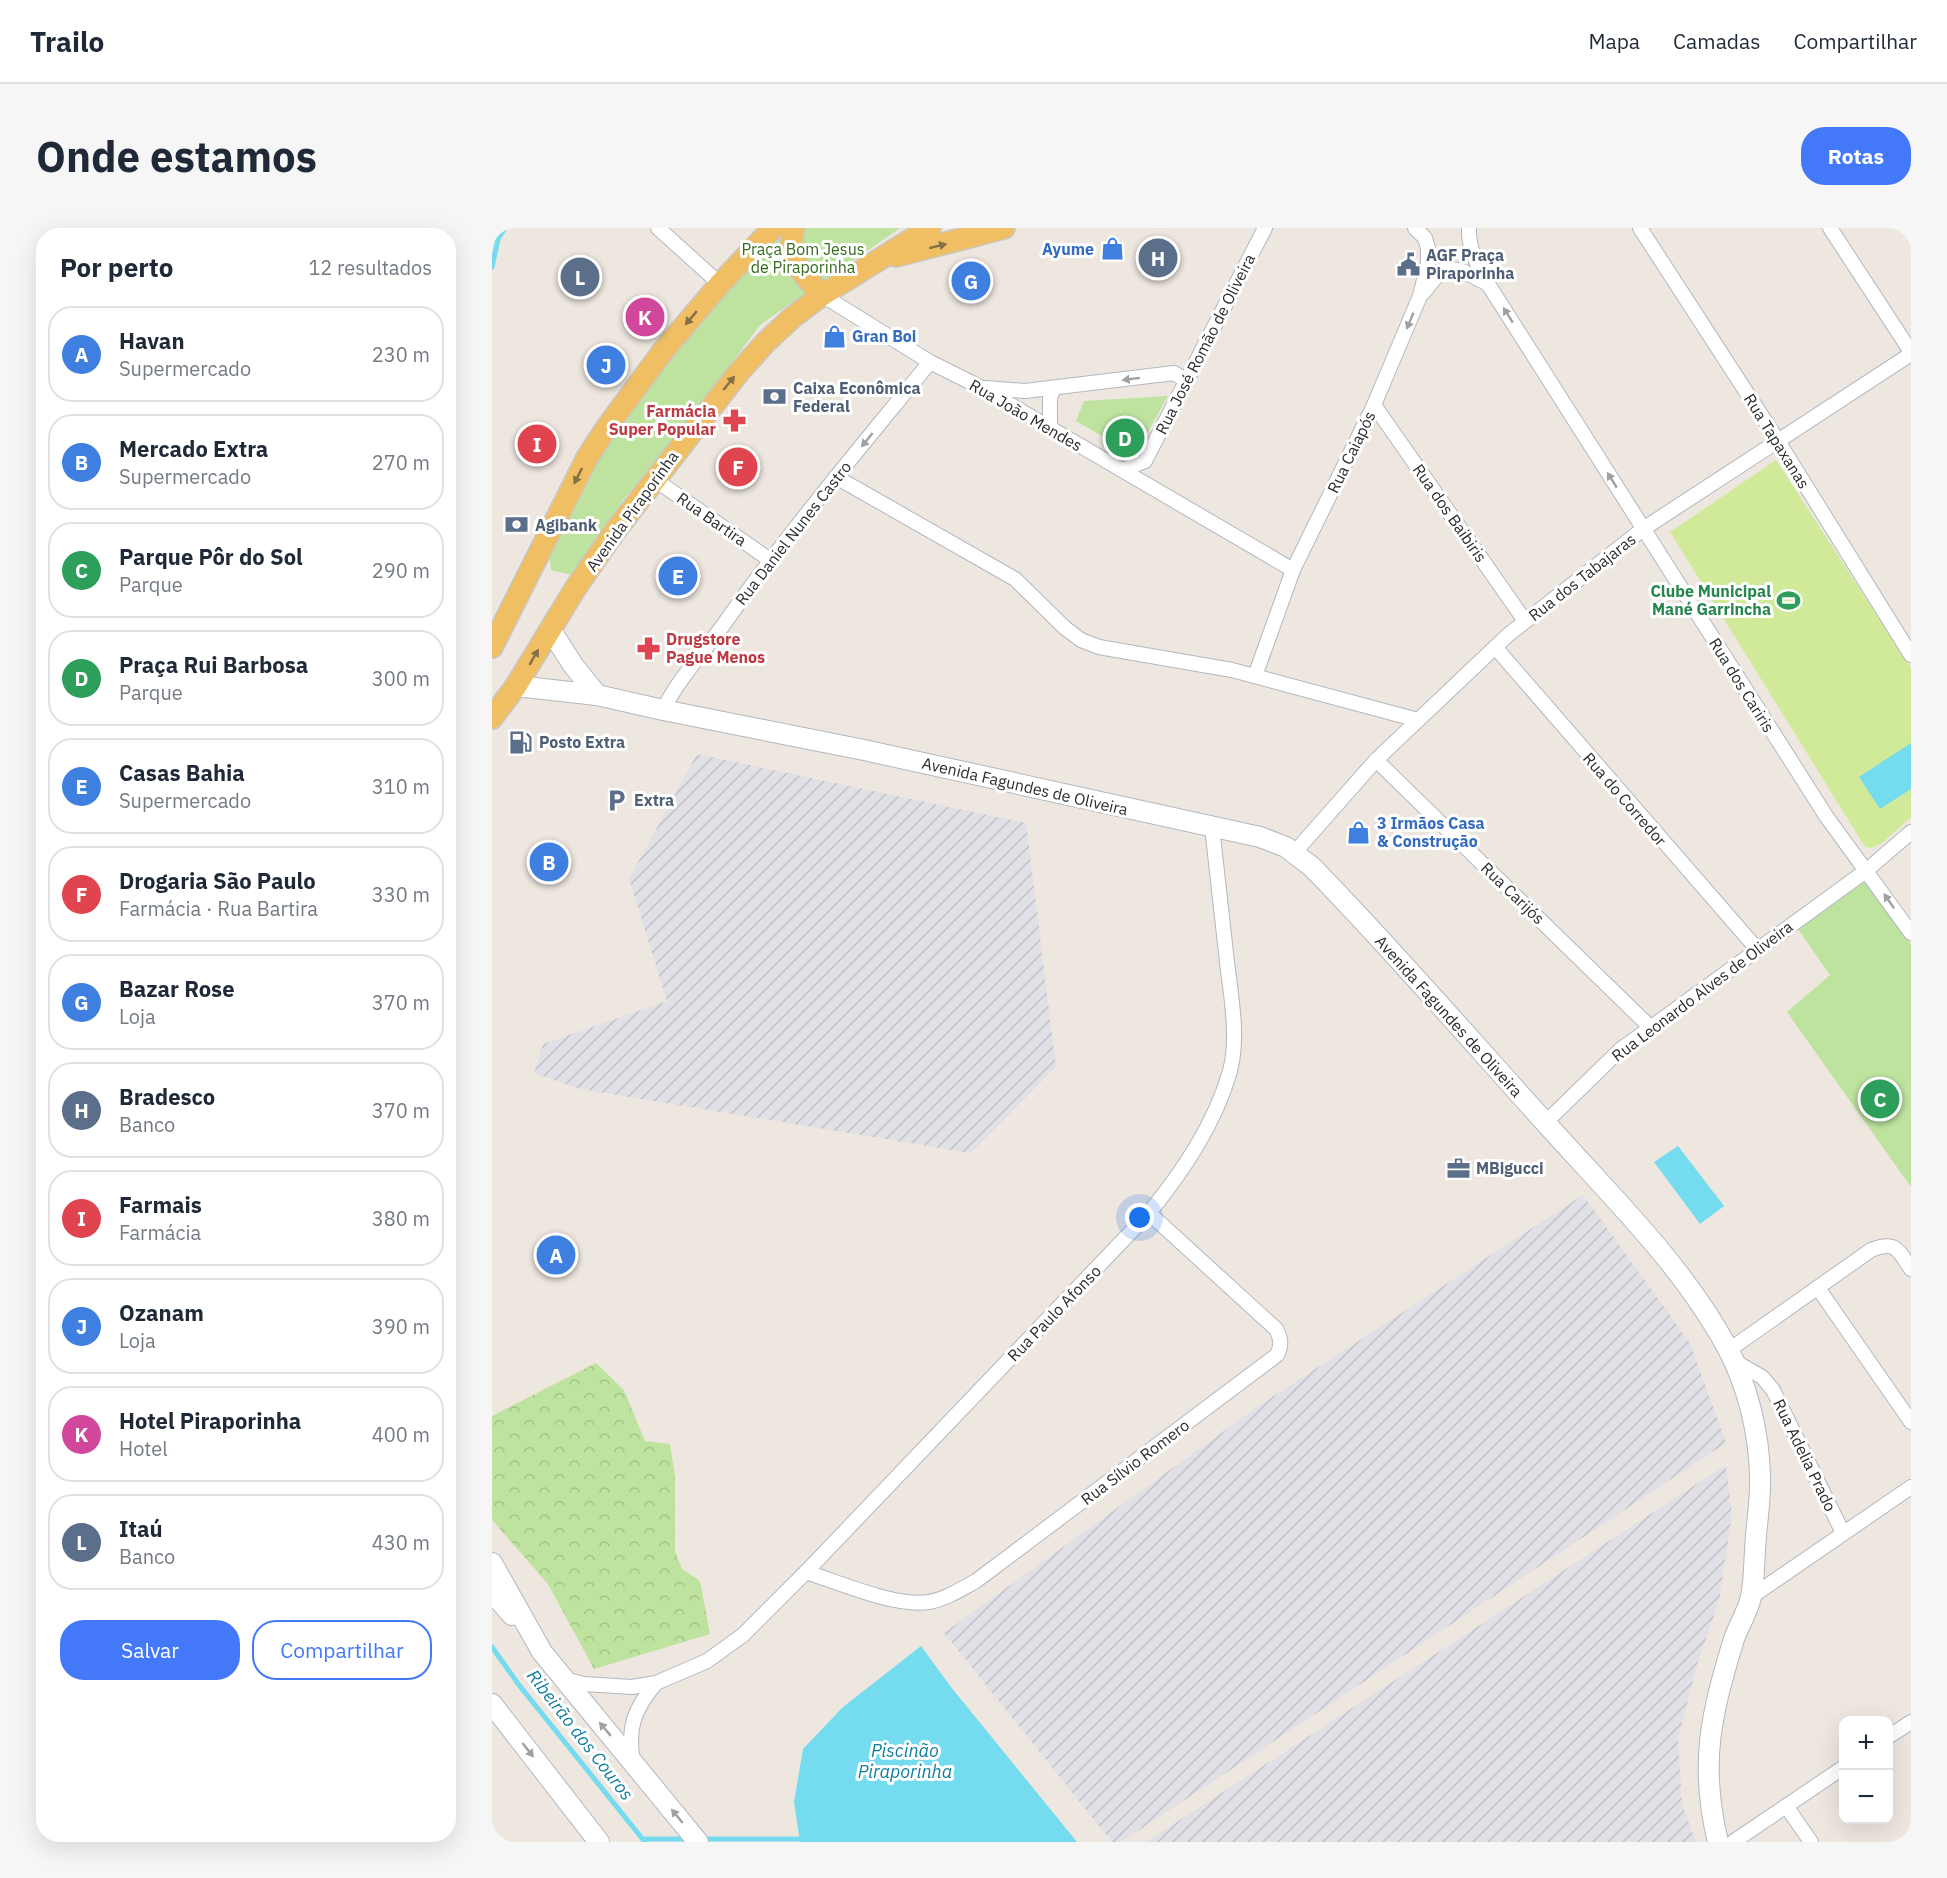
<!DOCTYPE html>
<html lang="pt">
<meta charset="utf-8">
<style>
body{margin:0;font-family:"IBM Plex Sans",sans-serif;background:#f6f6f7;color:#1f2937}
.controls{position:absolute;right:18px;bottom:18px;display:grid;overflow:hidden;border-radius:12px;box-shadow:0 6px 24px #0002}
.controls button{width:54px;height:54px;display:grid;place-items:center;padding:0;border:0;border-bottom:2px solid #e0e1e3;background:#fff;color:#1f2937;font:30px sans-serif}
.you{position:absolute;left:648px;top:990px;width:21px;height:21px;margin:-15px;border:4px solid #fff;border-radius:50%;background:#1a73e8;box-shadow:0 0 0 9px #1a73e833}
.badge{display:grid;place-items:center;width:39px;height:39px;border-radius:50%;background:#4379f8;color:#fff;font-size:20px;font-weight:700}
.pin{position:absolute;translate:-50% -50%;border:3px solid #fff;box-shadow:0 2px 6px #0006}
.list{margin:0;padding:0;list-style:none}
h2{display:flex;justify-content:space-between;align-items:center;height:78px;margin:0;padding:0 24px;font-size:26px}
h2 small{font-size:20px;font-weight:400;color:#747a83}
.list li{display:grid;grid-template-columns:39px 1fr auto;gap:18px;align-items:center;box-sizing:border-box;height:96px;margin:0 12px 12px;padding:0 12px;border:2px solid #e0e1e3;border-radius:24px}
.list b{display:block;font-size:22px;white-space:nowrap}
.list p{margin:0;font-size:20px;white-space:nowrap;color:#747a83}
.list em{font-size:20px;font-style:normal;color:#747a83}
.actions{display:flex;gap:12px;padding:18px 24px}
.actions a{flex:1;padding:14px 0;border:2px solid #4379f8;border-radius:24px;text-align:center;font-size:21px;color:#4379f8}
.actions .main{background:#4379f8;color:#fff}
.map{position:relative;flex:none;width:1419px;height:1614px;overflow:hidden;border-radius:24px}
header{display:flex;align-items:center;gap:36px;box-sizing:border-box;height:84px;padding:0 30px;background:#fff;border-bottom:2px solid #e0e1e3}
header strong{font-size:28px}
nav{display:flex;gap:33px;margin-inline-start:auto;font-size:21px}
.intro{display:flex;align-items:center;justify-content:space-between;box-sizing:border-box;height:144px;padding:0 36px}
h1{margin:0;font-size:42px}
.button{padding:15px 27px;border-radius:24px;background:#4379f8;color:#fff;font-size:21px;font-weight:700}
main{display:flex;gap:36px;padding:0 36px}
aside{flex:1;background:#fff;border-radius:24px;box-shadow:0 6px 24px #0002}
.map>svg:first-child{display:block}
.industrial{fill:url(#industrial-furrows)}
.forest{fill:url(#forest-crowns)}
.park{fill:#bde39e}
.pitch{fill:#d1ea9a}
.water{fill:#75dbee}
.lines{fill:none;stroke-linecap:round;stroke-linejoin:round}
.stream{stroke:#75dbee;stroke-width:5}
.minor-casing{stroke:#b3b7c0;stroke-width:16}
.secondary-casing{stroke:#b3b7c0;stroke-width:22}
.primary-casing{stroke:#c8c8c8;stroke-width:24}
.minor{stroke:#fff;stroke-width:14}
.secondary{stroke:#fff;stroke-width:20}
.primary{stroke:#f0bf64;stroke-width:21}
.oneway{fill:#856f46}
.oneway2{fill:#a0a0a0}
.labels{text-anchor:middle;stroke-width:6;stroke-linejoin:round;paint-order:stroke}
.park-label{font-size:16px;fill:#356b1c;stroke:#fff}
.shop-label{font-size:16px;font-weight:bold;fill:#366cbe;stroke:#fff;text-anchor:start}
.service-label{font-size:16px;font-weight:bold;fill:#4e5e75;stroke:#fff;text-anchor:start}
.street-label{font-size:16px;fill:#2d2d2d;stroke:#fff}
.health-label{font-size:16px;font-weight:bold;fill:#be3a42;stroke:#fff;text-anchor:end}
.leisure-label{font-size:16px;font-weight:bold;fill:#27864d;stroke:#fff;text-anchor:end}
.water-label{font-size:18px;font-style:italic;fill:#0f7e9f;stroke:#fff}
</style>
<header>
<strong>Trailo</strong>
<nav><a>Mapa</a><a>Camadas</a><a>Compartilhar</a></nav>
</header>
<div class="intro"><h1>Onde estamos</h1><a class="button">Rotas</a></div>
<main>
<aside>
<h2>Por perto<small>12 resultados</small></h2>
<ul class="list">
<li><span class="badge" style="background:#3f7fe0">A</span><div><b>Havan</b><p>Supermercado</p></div><em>230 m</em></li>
<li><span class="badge" style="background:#3f7fe0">B</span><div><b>Mercado Extra</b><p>Supermercado</p></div><em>270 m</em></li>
<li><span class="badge" style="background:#2e9e5b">C</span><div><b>Parque Pôr do Sol</b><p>Parque</p></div><em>290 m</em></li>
<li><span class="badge" style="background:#2e9e5b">D</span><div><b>Praça Rui Barbosa</b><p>Parque</p></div><em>300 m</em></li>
<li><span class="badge" style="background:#3f7fe0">E</span><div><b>Casas Bahia</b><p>Supermercado</p></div><em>310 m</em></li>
<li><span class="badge" style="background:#e0444e">F</span><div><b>Drogaria São Paulo</b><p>Farmácia · Rua Bartira</p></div><em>330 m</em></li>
<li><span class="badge" style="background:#3f7fe0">G</span><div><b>Bazar Rose</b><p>Loja</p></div><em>370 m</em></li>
<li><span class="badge" style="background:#5c6f8a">H</span><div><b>Bradesco</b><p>Banco</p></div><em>370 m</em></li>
<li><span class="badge" style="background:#e0444e">I</span><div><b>Farmais</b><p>Farmácia</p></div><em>380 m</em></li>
<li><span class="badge" style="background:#3f7fe0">J</span><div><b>Ozanam</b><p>Loja</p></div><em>390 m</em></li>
<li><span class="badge" style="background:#d1479c">K</span><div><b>Hotel Piraporinha</b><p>Hotel</p></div><em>400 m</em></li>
<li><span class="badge" style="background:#5c6f8a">L</span><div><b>Itaú</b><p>Banco</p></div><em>430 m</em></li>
</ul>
<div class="actions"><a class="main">Salvar</a><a>Compartilhar</a></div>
</aside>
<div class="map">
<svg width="1419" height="1614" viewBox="0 0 1419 1614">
<defs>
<pattern id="industrial-furrows" width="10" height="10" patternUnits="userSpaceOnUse" patternTransform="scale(1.5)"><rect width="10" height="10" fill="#e1e0e7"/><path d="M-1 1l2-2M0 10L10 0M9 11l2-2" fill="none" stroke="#c1c0c6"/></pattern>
<pattern id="forest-crowns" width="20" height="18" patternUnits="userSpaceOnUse" patternTransform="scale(1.5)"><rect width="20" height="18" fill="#bde39e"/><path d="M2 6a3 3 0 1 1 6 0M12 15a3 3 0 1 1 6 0" fill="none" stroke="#a3c388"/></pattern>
</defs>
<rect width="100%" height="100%" fill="#eee7e0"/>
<g class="industrial">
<polygon points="205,526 534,595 564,839 479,925 88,861 42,845 51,816 175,773 137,651"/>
<polygon points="1091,967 1198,1115 1234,1215 629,1614 620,1614 452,1405 768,1177"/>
<polygon points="1234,1237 1240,1287 1227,1373 1205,1437 1186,1511 1190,1576 1204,1614 654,1614"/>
</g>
<polygon class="forest" points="104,1135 132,1162 153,1213 178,1216 183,1248 183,1323 190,1341 208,1353 218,1406 102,1441 56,1356 0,1292 0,1188"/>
<g class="park">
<polygon points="298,0 408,0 268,97 178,217 131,272 80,347 59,342 57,317 94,248 130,192 217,83"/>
<polygon points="676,168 643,227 584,193 592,173"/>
<polygon points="1372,654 1419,716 1419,959 1295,784 1338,747 1306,701"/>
</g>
<polygon class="pitch" points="1284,232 1419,440 1419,589 1390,615 1380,620 1373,619 1178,304"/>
<g class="water">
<polygon points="1419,515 1419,561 1388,581 1367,549"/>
<polygon points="1186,918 1232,978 1208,996 1162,934"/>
<polygon points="429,1418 459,1459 585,1614 308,1614 302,1574 311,1521 351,1479"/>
</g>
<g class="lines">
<g class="stream">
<polyline points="0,39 6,11 13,0"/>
<polyline points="0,1419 27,1457 153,1614"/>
<polyline points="151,1611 197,1611"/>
<polyline points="209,1611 307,1611"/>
</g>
<defs>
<g id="minor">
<polyline points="166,0 228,56"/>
<path d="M977,0C976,21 986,38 996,56L1334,588L1419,705"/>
<polyline points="1148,0 1286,213 1419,427"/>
<polyline points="1338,0 1419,124"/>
<polyline points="931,65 948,44 956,40 971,43 996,56"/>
<polyline points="330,67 438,134 488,159 801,342"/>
<polyline points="494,160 533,163 682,145 695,153"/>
<polyline points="882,177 1033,393"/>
<polyline points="558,201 558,170 562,160"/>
<polyline points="630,242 653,233 773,0"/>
<polyline points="344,249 523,351 573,400 589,412 607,419 740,442 926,492"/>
<polyline points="162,251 278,332"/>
<polyline points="1003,419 1265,721"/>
<polyline points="763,448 801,342 882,177 928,68 936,35 936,20 933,10 923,0"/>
<path d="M171,482C187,450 211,425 232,396C296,305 368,220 438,134"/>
<polyline points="884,532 1158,799"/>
<polyline points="803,624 884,532 1016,407 1151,301 1419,126"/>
<polyline points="1053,895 1128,822 1375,642 1419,604"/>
<polyline points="1326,1060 1419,1194"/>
<path d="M1237,1122L1379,1022C1404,1012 1406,1022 1419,1041"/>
<polyline points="1242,1133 1270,1149 1281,1162 1351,1305"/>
<path d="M314,1344C349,1355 402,1379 437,1374C454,1371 469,1361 484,1353L785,1127C790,1117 789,1111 784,1101L657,985"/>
<polyline points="1259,1369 1419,1259"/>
<path d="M72,1451L92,1456L140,1459L164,1455L215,1433L251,1407L314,1344L657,985C691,943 723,896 738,843C747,809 739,769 735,734C730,689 725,644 720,599"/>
<polyline points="1396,1509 1419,1494"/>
<path d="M141,1533C135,1500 142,1481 164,1455"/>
<polyline points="1294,1578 1319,1614"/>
<polyline points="1241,1614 1352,1539"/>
</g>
<g id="secondary">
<polyline points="58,401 81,437 105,467"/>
<path d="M24,458L105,467L171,482L372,522L768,609L794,619L820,639C903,724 980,814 1060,902C1122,971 1192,1039 1236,1121C1256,1159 1267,1205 1268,1248C1269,1273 1264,1298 1263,1323C1262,1338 1262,1354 1259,1369C1256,1383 1247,1397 1242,1411C1219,1486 1207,1536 1226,1614"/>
<polyline points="0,1335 50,1424 206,1614"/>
<polyline points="0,1364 20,1387"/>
<polyline points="0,1476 107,1614"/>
</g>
<g id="primary">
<path d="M302,0C293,31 311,46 330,67"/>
<polyline points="404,28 512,0"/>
<polyline points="0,419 95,230 115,199 171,123 228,56 281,0"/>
<polyline points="0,490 24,458 83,361 123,303 247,144 274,114 301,89 330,67 438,0"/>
</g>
</defs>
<use href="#minor" class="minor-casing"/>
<use href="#secondary" class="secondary-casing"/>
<use href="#primary" class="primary-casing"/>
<use href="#minor" class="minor"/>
<use href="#secondary" class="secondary"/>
<use href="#primary" class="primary"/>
</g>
<defs><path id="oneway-solid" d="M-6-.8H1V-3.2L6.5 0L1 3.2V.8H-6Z" transform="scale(1.5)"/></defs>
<g class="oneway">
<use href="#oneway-solid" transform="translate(446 18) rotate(-14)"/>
<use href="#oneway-solid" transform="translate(199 90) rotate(130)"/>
<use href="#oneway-solid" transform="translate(237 155) rotate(-51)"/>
<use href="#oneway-solid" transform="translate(86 248) rotate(117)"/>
<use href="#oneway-solid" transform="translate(42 429) rotate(-60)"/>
</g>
<g class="oneway2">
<use href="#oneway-solid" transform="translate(1016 87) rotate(-122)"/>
<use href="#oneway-solid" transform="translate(918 93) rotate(113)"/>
<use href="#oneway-solid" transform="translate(639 151) rotate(173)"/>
<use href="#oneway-solid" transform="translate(375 212) rotate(129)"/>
<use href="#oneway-solid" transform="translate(1120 252) rotate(-122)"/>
<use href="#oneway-solid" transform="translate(1397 673) rotate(-125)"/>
<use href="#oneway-solid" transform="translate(113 1501) rotate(-130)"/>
<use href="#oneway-solid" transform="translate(36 1522) rotate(52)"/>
<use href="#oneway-solid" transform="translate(185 1588) rotate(-129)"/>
</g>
<defs>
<symbol id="shop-bare" viewBox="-9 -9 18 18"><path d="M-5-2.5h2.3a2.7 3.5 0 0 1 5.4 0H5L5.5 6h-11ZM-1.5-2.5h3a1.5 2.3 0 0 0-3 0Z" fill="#3f7fe0" stroke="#fff" stroke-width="2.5" paint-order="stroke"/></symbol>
<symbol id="civic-bare" viewBox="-9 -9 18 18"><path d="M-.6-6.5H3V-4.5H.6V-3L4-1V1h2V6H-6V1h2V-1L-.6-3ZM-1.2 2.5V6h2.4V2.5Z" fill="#5c6f8a" stroke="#fff" stroke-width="2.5" paint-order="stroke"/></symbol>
<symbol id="bank-bare" viewBox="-9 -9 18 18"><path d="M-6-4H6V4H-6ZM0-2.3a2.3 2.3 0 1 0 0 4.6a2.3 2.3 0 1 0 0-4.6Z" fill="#5c6f8a" stroke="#fff" stroke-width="2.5" paint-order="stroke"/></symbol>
<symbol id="pharmacy-bare" viewBox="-9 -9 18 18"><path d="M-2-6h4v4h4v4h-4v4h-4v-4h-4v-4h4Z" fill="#e0444e" stroke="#fff" stroke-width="2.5" paint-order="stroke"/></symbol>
<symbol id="stadium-bare" viewBox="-9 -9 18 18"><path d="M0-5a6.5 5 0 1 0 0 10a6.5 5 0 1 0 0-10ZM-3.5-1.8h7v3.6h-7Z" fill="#2e9e5b" stroke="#fff" stroke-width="2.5" paint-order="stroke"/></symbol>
<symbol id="fuel-bare" viewBox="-9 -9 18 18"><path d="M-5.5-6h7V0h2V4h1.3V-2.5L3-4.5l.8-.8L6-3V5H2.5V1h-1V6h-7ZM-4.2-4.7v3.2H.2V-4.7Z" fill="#5c6f8a" stroke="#fff" stroke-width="2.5" paint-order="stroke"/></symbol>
<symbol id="parking-bare" viewBox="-9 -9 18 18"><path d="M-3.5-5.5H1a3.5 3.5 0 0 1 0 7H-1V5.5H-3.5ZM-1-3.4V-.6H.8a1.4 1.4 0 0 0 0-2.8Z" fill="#5c6f8a" stroke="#fff" stroke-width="2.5" paint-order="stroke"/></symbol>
<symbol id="office-bare" viewBox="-9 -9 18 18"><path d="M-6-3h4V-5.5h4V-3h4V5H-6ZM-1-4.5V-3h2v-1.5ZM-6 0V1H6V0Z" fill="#5c6f8a" stroke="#fff" stroke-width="2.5" paint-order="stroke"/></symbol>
</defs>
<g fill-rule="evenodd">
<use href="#shop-bare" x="604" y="4" width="33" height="33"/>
<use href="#civic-bare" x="900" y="20" width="33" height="33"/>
<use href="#shop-bare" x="326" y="92" width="33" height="33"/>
<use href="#bank-bare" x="266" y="152" width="33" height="33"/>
<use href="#pharmacy-bare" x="226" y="176" width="33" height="33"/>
<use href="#bank-bare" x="8" y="280" width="33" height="33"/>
<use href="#stadium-bare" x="1280" y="356" width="33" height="33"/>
<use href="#pharmacy-bare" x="140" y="404" width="33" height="33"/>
<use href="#fuel-bare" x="12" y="498" width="33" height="33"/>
<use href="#parking-bare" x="108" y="556" width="33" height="33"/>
<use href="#shop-bare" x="850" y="588" width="33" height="33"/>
<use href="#office-bare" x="950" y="924" width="33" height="33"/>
</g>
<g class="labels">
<g class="park-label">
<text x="311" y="27">Praça Bom Jesus<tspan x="311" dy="18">de Piraporinha</tspan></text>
</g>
<g class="shop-label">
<text x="602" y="27" text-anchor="end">Ayume</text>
<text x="360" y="114">Gran Boi</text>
<text x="885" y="601">3 Irmãos Casa<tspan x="885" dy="18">&amp; Construção</tspan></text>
</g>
<g class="service-label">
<text x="934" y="33">AGF Praça<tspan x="934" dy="18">Piraporinha</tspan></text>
<text x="301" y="166">Caixa Econômica<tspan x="301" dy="18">Federal</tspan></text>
<text x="43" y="303">Agibank</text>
<text x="47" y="520">Posto Extra</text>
<text x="142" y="578">Extra</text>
<text x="984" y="946">MBigucci</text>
</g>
<g class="street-label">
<text transform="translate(713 116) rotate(-63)" y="6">Rua José Romão de Oliveira</text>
<text transform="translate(534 187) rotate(30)" y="6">Rua João Mendes</text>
<text transform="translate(1285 213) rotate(58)" y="6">Rua Tapaxanas</text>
<text transform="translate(859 224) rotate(-64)" y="6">Rua Caiapós</text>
<text transform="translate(140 283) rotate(-54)" y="6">Avenida Piraporinha</text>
<text transform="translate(958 285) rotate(55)" y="6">Rua dos Baibiris</text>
<text transform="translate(220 291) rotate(35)" y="6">Rua Bartira</text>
<text transform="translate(301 305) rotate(-52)" y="6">Rua Daniel Nunes Castro</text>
<text transform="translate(1090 349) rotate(-38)" y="6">Rua dos Tabajaras</text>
<text transform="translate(1250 457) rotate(58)" y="6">Rua dos Cariris</text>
<text transform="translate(533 558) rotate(13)" y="6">Avenida Fagundes de Oliveira</text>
<text transform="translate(1133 571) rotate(49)" y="6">Rua do Corredor</text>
<text transform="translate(1021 665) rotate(44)" y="6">Rua Carijós</text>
<text transform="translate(1210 763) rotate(-37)" y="6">Rua Leonardo Alves de Oliveira</text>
<text transform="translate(957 788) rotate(48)" y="6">Avenida Fagundes de Oliveira</text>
<text transform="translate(562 1085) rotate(-46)" y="6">Rua Paulo Afonso</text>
<text transform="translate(1313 1227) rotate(64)" y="6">Rua Adelia Prado</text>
<text transform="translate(643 1234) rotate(-37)" y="6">Rua Sílvio Romero</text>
</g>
<g class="health-label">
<text x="224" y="189">Farmácia<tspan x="224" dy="18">Super Popular</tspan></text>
<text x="174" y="417" text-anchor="start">Drugstore<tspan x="174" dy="18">Pague Menos</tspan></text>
</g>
<g class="leisure-label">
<text x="1279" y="369">Clube Municipal<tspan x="1279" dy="18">Mané Garrincha</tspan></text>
</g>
<g class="water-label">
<text transform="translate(88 1507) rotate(52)" y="6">Ribeirão dos Couros</text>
<text x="413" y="1529">Piscinão<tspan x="413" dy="21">Piraporinha</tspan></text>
</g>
</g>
</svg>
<div class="controls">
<button>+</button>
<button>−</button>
</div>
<div class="you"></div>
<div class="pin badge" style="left:64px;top:1027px;background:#3f7fe0">A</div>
<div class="pin badge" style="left:57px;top:634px;background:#3f7fe0">B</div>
<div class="pin badge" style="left:1388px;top:871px;background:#2e9e5b">C</div>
<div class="pin badge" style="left:633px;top:210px;background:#2e9e5b">D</div>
<div class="pin badge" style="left:186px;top:348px;background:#3f7fe0">E</div>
<div class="pin badge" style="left:246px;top:239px;background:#e0444e">F</div>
<div class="pin badge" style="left:479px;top:53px;background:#3f7fe0">G</div>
<div class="pin badge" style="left:666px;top:30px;background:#5c6f8a">H</div>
<div class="pin badge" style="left:45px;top:216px;background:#e0444e">I</div>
<div class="pin badge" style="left:114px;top:137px;background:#3f7fe0">J</div>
<div class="pin badge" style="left:153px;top:89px;background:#d1479c">K</div>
<div class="pin badge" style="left:88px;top:49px;background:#5c6f8a">L</div>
</div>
</main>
